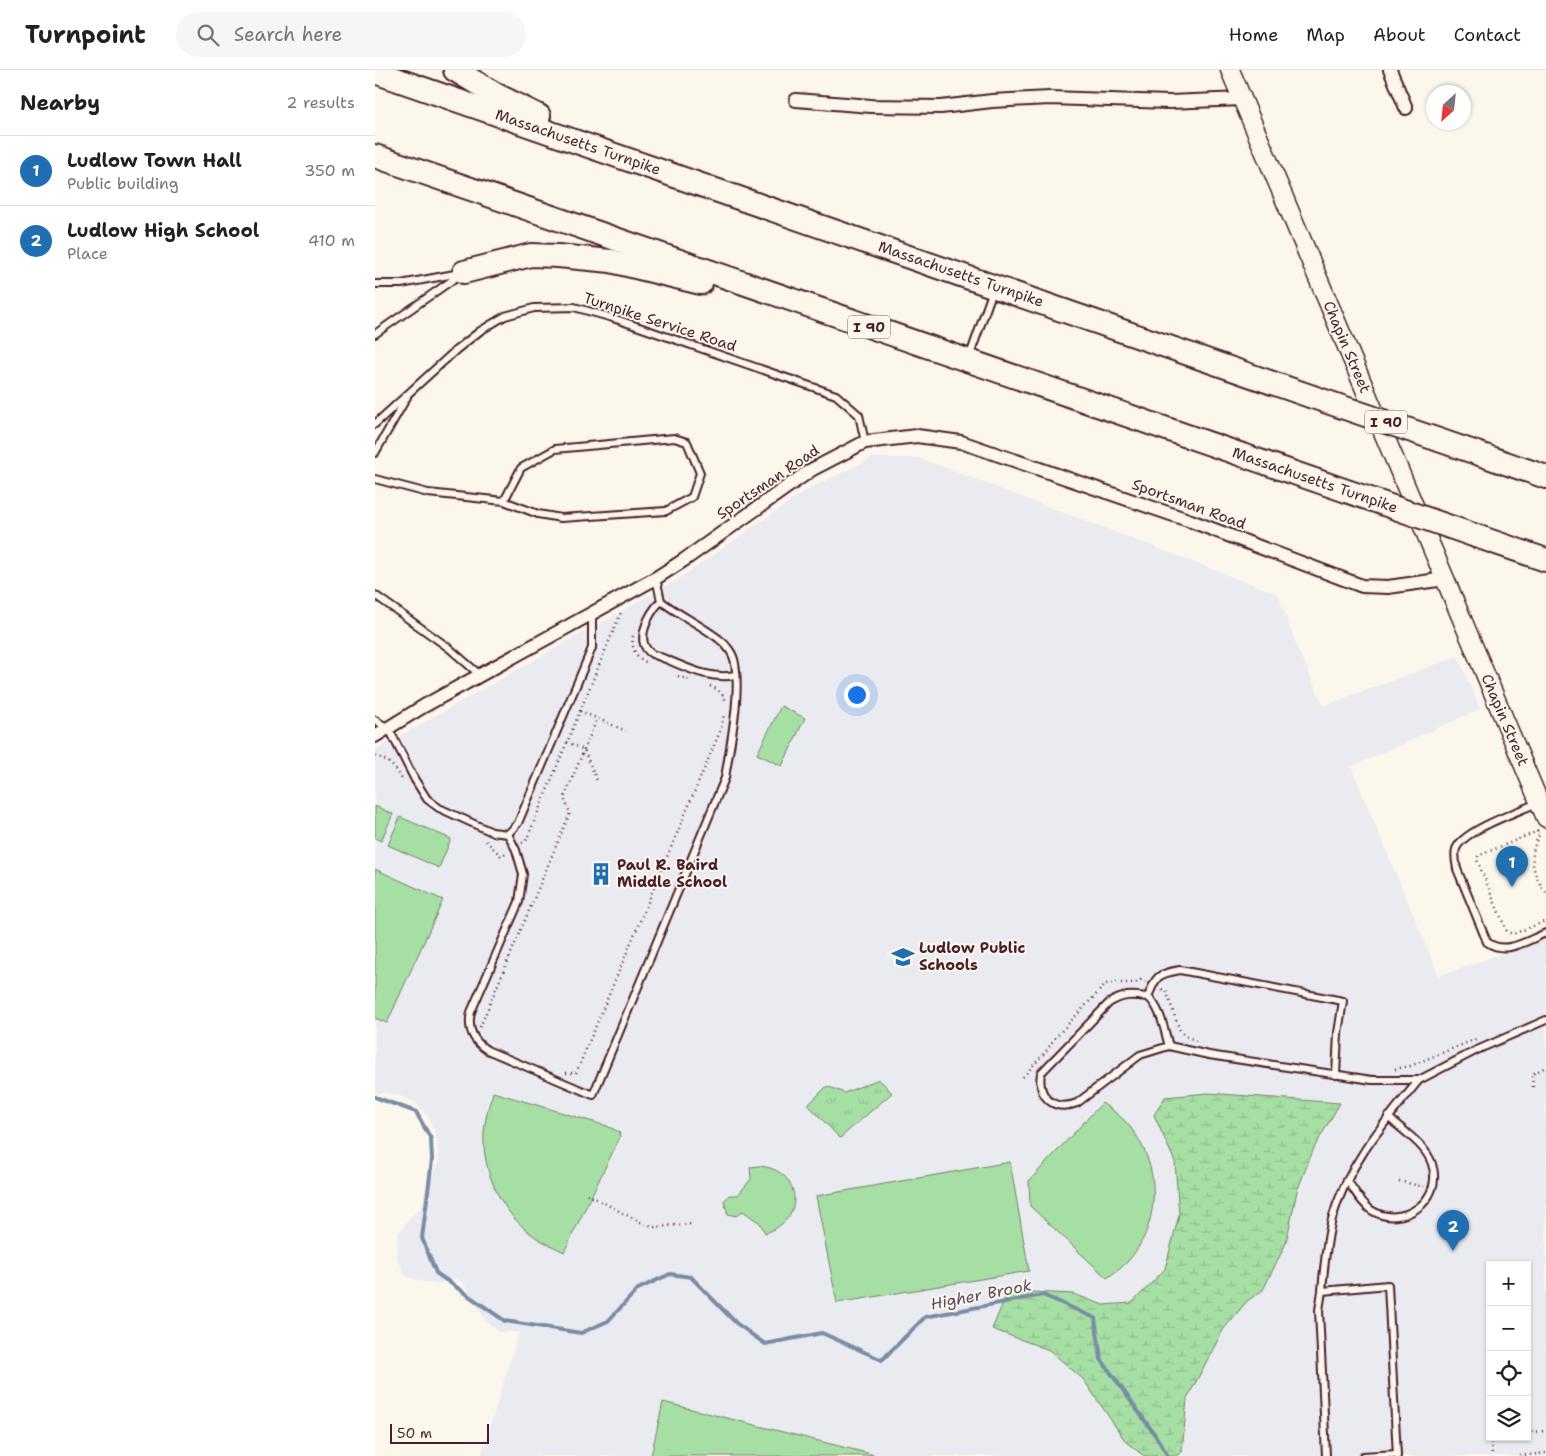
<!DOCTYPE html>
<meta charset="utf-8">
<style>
body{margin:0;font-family:"Shantell Sans",sans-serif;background:#f6f6f6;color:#202124}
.controls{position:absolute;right:15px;bottom:15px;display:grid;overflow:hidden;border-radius:0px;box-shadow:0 1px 4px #0004}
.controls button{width:45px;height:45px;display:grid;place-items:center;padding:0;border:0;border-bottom:1px solid #e0e0e0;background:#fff;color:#202124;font:25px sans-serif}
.compass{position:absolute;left:1051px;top:15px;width:45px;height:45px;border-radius:50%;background:#fff;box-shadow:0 1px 4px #0004;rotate:207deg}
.scale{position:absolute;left:15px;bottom:12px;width:99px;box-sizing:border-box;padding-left:5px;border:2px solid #4a1f2b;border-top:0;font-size:14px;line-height:18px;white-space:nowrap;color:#4a1f2b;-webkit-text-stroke:4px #fbf7ec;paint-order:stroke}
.you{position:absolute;left:481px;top:624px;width:18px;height:18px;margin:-12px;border:4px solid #fff;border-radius:50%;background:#1a73e8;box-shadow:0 0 0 8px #1a73e833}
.badge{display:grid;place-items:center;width:32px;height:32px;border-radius:50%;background:#1f6fb2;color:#fff;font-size:16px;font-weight:700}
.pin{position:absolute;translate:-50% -41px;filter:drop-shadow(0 1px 2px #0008)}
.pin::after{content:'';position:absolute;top:26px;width:18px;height:15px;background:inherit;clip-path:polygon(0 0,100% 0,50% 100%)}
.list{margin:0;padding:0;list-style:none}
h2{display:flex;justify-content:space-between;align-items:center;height:65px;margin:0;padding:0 20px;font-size:21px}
h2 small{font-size:16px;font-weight:400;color:#757577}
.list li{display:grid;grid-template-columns:32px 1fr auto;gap:15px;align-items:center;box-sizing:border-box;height:70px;padding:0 20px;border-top:1px solid #e0e0e0}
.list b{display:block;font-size:19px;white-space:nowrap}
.list p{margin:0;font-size:16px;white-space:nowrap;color:#757577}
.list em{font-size:16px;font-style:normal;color:#757577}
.icon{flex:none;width:28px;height:28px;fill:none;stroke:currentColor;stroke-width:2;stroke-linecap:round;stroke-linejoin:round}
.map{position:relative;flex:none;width:1171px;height:1386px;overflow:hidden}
header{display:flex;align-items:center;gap:30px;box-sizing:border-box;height:70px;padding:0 25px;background:#fff;border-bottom:1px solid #e0e0e0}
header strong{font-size:24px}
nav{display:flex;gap:28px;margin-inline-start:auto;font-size:18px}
.search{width:350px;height:45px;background:#f6f6f6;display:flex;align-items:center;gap:12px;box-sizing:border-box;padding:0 18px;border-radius:28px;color:#757577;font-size:19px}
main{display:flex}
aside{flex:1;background:#fff}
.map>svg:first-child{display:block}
.built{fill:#eaeaf1;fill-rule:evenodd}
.grass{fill:url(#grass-tufts);stroke:#787f68}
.wetland{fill:url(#wetland-marsh);stroke:#787f68}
.garden{fill:#a5dfa4;stroke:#787f68}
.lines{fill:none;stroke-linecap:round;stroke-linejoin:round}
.stream{stroke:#788da5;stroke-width:4}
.service-casing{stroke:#4a1f2b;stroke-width:10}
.minor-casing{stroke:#4a1f2b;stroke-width:16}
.secondary-casing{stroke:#4a1f2b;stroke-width:21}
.motorway-casing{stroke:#4a1f2b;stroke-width:26}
.path{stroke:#4a1f2b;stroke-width:2.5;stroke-dasharray:1 4;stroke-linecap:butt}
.service{stroke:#fbf7ec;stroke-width:6}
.minor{stroke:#fbf7ec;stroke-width:12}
.secondary{stroke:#fbf7ec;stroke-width:18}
.motorway{stroke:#fbf7ec;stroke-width:22}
.motorway-bridge-casing{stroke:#4a1f2b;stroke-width:26;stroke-linecap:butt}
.motorway-bridge{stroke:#fbf7ec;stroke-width:22}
.labels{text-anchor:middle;stroke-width:4;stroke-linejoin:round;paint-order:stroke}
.shield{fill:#fbf7ec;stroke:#7f6065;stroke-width:1}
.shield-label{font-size:14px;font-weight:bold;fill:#4a1f2b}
.street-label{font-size:15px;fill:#4a1f2b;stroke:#fbf7ec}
.poi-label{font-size:15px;font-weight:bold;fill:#4a1f2b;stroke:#fbf7ec;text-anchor:start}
.water-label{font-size:16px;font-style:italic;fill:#5d4d5e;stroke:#fbf7ec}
</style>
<header>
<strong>Turnpoint</strong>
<div class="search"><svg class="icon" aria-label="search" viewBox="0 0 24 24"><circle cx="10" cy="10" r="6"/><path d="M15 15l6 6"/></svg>Search here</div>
<nav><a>Home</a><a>Map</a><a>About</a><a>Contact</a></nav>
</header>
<main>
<aside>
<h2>Nearby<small>2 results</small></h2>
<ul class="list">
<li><span class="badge">1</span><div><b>Ludlow Town Hall</b><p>Public building</p></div><em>350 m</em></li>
<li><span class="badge">2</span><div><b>Ludlow High School</b><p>Place</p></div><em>410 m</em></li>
</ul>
</aside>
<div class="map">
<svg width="1171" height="1386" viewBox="0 0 1171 1386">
<defs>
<pattern id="grass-tufts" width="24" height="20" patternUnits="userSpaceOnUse" patternTransform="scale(1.25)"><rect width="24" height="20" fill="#a5dfa4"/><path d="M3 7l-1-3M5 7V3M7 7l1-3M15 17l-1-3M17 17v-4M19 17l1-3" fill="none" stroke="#90bf8d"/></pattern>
<pattern id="wetland-marsh" width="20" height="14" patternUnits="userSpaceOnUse" patternTransform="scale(1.25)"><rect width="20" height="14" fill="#a5dfa4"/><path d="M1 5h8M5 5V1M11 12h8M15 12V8" fill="none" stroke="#90bf8d"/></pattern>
</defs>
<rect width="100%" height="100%" fill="#fbf7ec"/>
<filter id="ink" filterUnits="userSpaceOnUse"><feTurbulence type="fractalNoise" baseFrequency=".02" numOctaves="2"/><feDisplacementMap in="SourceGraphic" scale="10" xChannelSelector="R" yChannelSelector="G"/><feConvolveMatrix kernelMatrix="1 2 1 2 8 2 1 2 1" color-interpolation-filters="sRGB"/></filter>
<g filter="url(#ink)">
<path class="built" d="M496,388H544L903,524L924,582L949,636L1083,586L1105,639L976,697L1064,906L1171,868V1386H106L144,1262H124L111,1251L89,1213L80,1208L63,1214L44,1211L31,1206L22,1189L23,1164L33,1150L47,1136L51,1118L64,1094L62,1070L53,1046L40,1032L23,1025L0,1022V680L305,508L430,421ZM1115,1195H1152V1367H1115Z"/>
<polygon class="grass" points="504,1009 517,1023 465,1068 433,1035 452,1016 469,1023"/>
<polygon class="wetland" points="833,1023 965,1033 939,1078 922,1121 911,1173 888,1220 872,1231 848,1260 812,1329 807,1382 801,1386 769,1386 751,1372 708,1309 674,1280 617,1259 633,1221 699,1224 728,1235 757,1233 790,1199 804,1145 800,1092 779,1045 790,1027"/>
<g class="garden">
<polygon points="406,636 430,648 407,696 382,684"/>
<polygon points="0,736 18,744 6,771 0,768"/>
<polygon points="25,747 76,769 64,798 13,775"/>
<polygon points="0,799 68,830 12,953 0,948"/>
<path d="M118,1022L232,1056L244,1062L245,1067L189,1182C181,1178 173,1174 165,1170C125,1146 101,1093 111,1048C112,1039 116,1030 118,1022Z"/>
<path d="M727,1033C734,1038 742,1043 748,1049C786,1087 789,1151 753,1191C747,1198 739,1203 732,1208L655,1136L654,1111Z"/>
<polygon points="635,1092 654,1201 462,1233 441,1126"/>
<path d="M384,1096C427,1099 432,1150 390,1163L385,1153L368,1141L361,1146L353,1144L349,1131L354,1125H363L376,1109L375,1097Z"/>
<polygon points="288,1332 504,1386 276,1386"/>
</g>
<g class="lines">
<polyline class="stream" points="0,1027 41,1042 56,1069 57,1090 47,1168 61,1203 130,1251 206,1263 233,1251 263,1219 295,1204 316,1207 361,1253 390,1274 447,1263 507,1290 550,1247 668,1225 720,1248 726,1289 780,1365 793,1386"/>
<defs>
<g id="service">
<polyline points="0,214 26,214 85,203"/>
<polyline points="0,264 86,204"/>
<polyline points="594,288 618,220"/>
<polyline points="0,354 81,280 105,261 130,246 159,238 199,237 238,248 461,325 484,345 490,372"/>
<polyline points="0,383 32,327"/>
<polyline points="0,409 53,423 129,431 163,444 186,448 291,441 317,427 325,403 312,372 299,368 180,379 146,398 129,431"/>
<polyline points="0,525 74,578 105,605"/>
<path d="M286,531C274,543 258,572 277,584C305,593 330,611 361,605"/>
<polyline points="0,650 14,659 40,710 52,729 64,738 117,762 133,764 143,753 217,578 217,543"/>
<path d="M1162,733C1143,742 1088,760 1081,779C1079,785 1081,792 1082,799L1112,872C1131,886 1152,870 1171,863"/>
<path d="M133,764L141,780L148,804L144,832L96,942C92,959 98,971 112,980L218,1025L350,708C355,675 366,625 360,594C359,584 351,574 344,569C326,555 304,545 286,531L281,508"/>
<path d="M773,927C756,925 749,924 734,933L666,1003C662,1027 679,1042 702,1033L765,985L794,976C789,960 786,938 773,927C781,906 782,904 805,900L968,931L963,963L961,1005"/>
<polyline points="794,976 834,985 997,1010 1044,1010 1102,980 1171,950"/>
<path d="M972,1110C979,1120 986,1133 996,1140C1027,1160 1069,1130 1057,1094C1051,1075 1027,1060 1013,1047"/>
<polyline points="947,1221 944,1240 951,1386"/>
<polyline points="988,1386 1022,1384"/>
<path d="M1022,1386L1013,1215L947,1221C949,1197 951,1173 957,1149C972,1095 1009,1053 1044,1010"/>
</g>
<g id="minor">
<polyline points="1015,0 1031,38"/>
<polyline points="421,30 496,36 566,37 617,31 675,28 794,32 867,29"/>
<polyline points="0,666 49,636 281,508 309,490 436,400 490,372 542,366 586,372 816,451 987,516 1013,517 1070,509"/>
</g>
<polyline id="secondary" points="855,0 1171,748"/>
<g id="motorway">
<polyline points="80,0 120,24 164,46"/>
<polyline points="0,2 935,326"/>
<polyline points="0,86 989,427"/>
<polyline points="89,202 156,185 183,186 236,191 326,213"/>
<polyline points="1087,378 1171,407"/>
<polyline points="1101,466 1171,490"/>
</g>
</defs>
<use href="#service" class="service-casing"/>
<use href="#minor" class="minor-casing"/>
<use href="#secondary" class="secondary-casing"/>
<use href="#motorway" class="motorway-casing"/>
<g class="path">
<path d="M258,566C256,577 260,587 271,592"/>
<polyline points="303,606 314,610"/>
<path d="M335,616C344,620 348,623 351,632"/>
<polyline points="205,641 251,661"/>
<polyline points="192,672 209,680 223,713"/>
<path d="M0,686C14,689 21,699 28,711"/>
<path d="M1162,761L1164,765C1153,787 1157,803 1171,823"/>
<polyline points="1163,761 1103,786 1102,790 1132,862 1138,864 1171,851"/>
<polyline points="111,771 126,786 131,783"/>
<polyline points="147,773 151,771 247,540"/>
<polyline points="787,919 791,921 805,961 809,965 821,971"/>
<polyline points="105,957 195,743 189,728 222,649"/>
<polyline points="1020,999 1035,996 1101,969"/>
<polyline points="191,1003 201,1003 346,659 349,645"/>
<polyline points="648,1007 672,980 679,969 731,914 735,913 761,913 766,910 770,912"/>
<polyline points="1158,1017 1157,1004 1171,997"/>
<polyline points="1024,1111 1049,1117"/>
<polyline points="212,1124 265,1152 280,1157 316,1154"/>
<polyline points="1152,1362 1171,1361"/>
<polyline points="1116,1367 1117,1386"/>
<polyline points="1145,1386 1171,1383"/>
</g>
<use href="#service" class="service"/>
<use href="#minor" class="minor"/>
<use href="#secondary" class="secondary"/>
<use href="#motorway" class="motorway"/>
<defs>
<g id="motorway-bridge">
<polyline points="935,326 1087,378"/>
<polyline points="989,427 1101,466"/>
</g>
</defs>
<use href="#motorway-bridge" class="motorway-bridge-casing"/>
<use href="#motorway-bridge" class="motorway-bridge"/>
</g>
</g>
<defs>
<symbol id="building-bare" viewBox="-9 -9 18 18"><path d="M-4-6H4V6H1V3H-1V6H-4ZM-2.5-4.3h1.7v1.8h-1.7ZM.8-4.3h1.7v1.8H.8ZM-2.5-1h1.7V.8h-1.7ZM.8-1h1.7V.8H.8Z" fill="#1f6fb2" stroke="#fbf7ec" stroke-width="2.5" paint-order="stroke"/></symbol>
<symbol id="school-bare" viewBox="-9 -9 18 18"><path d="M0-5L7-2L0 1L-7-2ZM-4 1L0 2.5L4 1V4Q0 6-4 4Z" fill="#1f6fb2" stroke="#fbf7ec" stroke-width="2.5" paint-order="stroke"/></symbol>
</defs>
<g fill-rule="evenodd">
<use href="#building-bare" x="210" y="788" width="32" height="32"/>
<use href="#school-bare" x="512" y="871" width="32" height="32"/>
</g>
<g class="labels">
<g class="shield">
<rect x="473" y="245.5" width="42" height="23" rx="4"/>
<rect x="990" y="340.5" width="42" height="23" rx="4"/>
</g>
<g class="shield-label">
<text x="494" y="262">I 90</text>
<text x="1011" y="357">I 90</text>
</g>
<g class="street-label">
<text transform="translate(203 72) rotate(19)" y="5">Massachusetts Turnpike</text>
<text transform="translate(586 204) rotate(19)" y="5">Massachusetts Turnpike</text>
<text transform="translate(285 252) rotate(18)" y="5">Turnpike Service Road</text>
<text transform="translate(972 277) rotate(67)" y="5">Chapin Street</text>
<text transform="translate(940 410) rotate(19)" y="5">Massachusetts Turnpike</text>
<text transform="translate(393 412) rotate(-34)" y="5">Sportsman Road</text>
<text transform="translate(814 434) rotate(20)" y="5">Sportsman Road</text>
<text transform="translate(1130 650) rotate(67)" y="5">Chapin Street</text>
</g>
<g class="poi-label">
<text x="242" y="800">Paul R. Baird<tspan x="242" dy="17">Middle School</tspan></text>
<text x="544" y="883">Ludlow Public<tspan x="544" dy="17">Schools</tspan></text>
</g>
<g class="water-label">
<text transform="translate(606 1224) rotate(-11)" y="6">Higher Brook</text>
</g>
</g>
</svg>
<div class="controls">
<button>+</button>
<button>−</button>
<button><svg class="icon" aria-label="locate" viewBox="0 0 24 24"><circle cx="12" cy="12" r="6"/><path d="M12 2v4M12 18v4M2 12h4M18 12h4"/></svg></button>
<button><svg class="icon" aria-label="layers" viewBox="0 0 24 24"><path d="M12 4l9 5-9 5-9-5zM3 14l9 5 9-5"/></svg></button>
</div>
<svg class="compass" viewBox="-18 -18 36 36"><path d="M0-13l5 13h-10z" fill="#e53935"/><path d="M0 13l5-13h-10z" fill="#757577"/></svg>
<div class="scale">50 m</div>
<div class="you"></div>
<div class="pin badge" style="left:1137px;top:817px">1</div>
<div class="pin badge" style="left:1078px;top:1181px">2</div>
</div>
</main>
